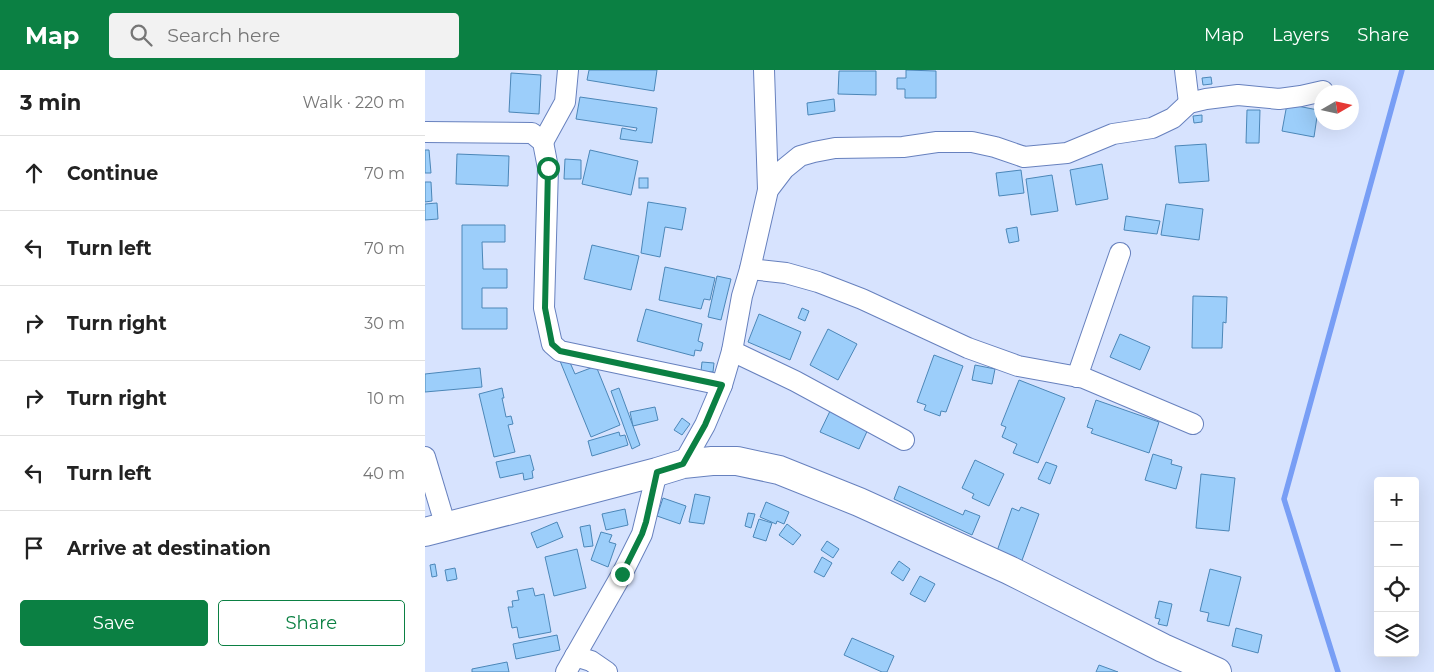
<!DOCTYPE html>
<meta charset="utf-8">
<style>
body{margin:0;font-family:Montserrat,sans-serif;background:#f2f2f2;color:#222}
.controls{position:absolute;right:15px;bottom:15px;display:grid;overflow:hidden;border-radius:5px;box-shadow:0 5px 20px #0002}
.controls button{width:45px;height:45px;display:grid;place-items:center;padding:0;border:0;border-bottom:1px solid #e0e0e0;background:#fff;color:#222;font:25px sans-serif}
.compass{position:absolute;left:889px;top:15px;width:45px;height:45px;border-radius:50%;background:#fff;box-shadow:0 5px 20px #0002;rotate:81deg}
.stop{position:absolute;width:15px;height:15px;margin:-11px;border:4px solid #0b8043;border-radius:50%;background:#fff}
.stop.end{background:#0b8043;border-color:#fff;box-shadow:0 1px 5px #0008}
.list{margin:0;padding:0;list-style:none}
h2{display:flex;justify-content:space-between;align-items:center;height:65px;margin:0;padding:0 20px;font-size:21px}
h2 small{font-size:16px;font-weight:400;color:#767676}
.list li{display:grid;grid-template-columns:32px 1fr auto;gap:15px;align-items:center;box-sizing:border-box;height:75px;padding:0 20px;border-top:1px solid #e0e0e0}
.list b{display:block;font-size:19px;white-space:nowrap}
.list em{font-size:16px;font-style:normal;color:#767676}
.actions{display:flex;gap:10px;padding:15px 20px}
.actions a{flex:1;padding:11px 0;border:1px solid #0b8043;border-radius:5px;text-align:center;font-size:18px;color:#0b8043}
.actions .main{background:#0b8043;color:#fff}
.icon{flex:none;width:28px;height:28px;fill:none;stroke:currentColor;stroke-width:2;stroke-linecap:round;stroke-linejoin:round}
.map{position:relative;flex:none;width:1009px;height:602px;overflow:hidden}
header{display:flex;align-items:center;gap:30px;box-sizing:border-box;height:70px;padding:0 25px;background:#0b8043;color:#fff}
header strong{font-size:24px}
nav{display:flex;gap:28px;margin-inline-start:auto;font-size:18px}
.search{width:350px;height:45px;background:#f2f2f2;display:flex;align-items:center;gap:12px;box-sizing:border-box;padding:0 18px;border-radius:5px;color:#767676;font-size:19px}
main{display:flex}
aside{flex:1;background:#fff}
.map>svg:first-child{display:block}
.lines{fill:none;stroke-linecap:round;stroke-linejoin:round}
.stream{stroke:#789ef5;stroke-width:5.5}
.building{fill:#9ccefa;stroke:#4c87b8}
.minor-casing{stroke:#6781be;stroke-width:22}
.secondary-casing{stroke:#6781be;stroke-width:30}
.minor{stroke:#fff;stroke-width:20}
.secondary{stroke:#fff;stroke-width:28}
.route{stroke:#0b8043;stroke-width:6}
</style>
<header>
<strong>Map</strong>
<div class="search"><svg class="icon" aria-label="search" viewBox="0 0 24 24"><circle cx="10" cy="10" r="6"/><path d="M15 15l6 6"/></svg>Search here</div>
<nav><a>Map</a><a>Layers</a><a>Share</a></nav>
</header>
<main>
<aside>
<h2>3 min<small>Walk · 220 m</small></h2>
<ul class="list">
<li><svg class="icon" aria-label="ahead" viewBox="0 0 24 24"><path d="M12 20V5M6 11l6-6 6 6"/></svg><div><b>Continue</b></div><em>70 m</em></li>
<li><svg class="icon" aria-label="left" viewBox="0 0 24 24"><path d="M17 20v-9H6M10 6l-5 5 5 5"/></svg><div><b>Turn left</b></div><em>70 m</em></li>
<li><svg class="icon" aria-label="right" viewBox="0 0 24 24"><path d="M7 20v-9h11M14 6l5 5-5 5"/></svg><div><b>Turn right</b></div><em>30 m</em></li>
<li><svg class="icon" aria-label="right" viewBox="0 0 24 24"><path d="M7 20v-9h11M14 6l5 5-5 5"/></svg><div><b>Turn right</b></div><em>10 m</em></li>
<li><svg class="icon" aria-label="left" viewBox="0 0 24 24"><path d="M17 20v-9H6M10 6l-5 5 5 5"/></svg><div><b>Turn left</b></div><em>40 m</em></li>
<li><svg class="icon" aria-label="arrive" viewBox="0 0 24 24"><path d="M6 21V4h12l-3 4 3 4H6"/></svg><div><b>Arrive at destination</b></div></li>
</ul>
<div class="actions"><a class="main">Save</a><a>Share</a></div>
</aside>
<div class="map">
<svg width="1009" height="602" viewBox="0 0 1009 602">
<rect width="100%" height="100%" fill="#d7e3fe"/>
<g class="lines">
<polyline class="stream" points="913,602 859,429 977,0"/>
</g>
<g class="building">
<polygon points="164,0 232,0 229,21 162,10"/>
<polygon points="481,0 511,1 511,28 480,28 480,19 472,19 472,8 481,8"/>
<polygon points="414,1 451,1 451,25 413,24"/>
<polygon points="86,3 116,5 114,44 84,42"/>
<polygon points="786,7 787,14 778,15 777,8"/>
<polygon points="155,27 232,38 227,73 195,69 197,58 211,61 212,58 151,49"/>
<polygon points="409,29 410,41 383,45 382,33"/>
<polygon points="862,34 893,40 889,67 857,61"/>
<polygon points="822,40 835,40 834,73 821,73"/>
<polygon points="777,45 777,52 769,53 768,46"/>
<polygon points="781,74 784,111 754,113 750,76"/>
<polygon points="0,80 4,80 6,103 0,103"/>
<polygon points="165,80 213,91 206,125 157,114"/>
<polygon points="32,84 84,86 83,116 31,114"/>
<polygon points="140,89 156,90 156,109 139,109"/>
<polygon points="677,94 683,129 651,135 645,100"/>
<polygon points="596,100 599,123 574,126 571,103"/>
<polygon points="627,105 633,141 606,145 601,109"/>
<rect x="214" y="108" width="9" height="10"/>
<polygon points="0,112 6,112 7,131 0,132"/>
<polygon points="223,132 261,138 257,160 240,157 235,187 216,183"/>
<polygon points="12,133 13,149 0,150 0,134"/>
<polygon points="741,134 778,139 774,170 736,165"/>
<polygon points="701,146 735,151 732,164 699,160"/>
<polygon points="37,155 80,155 80,172 57,172 58,199 82,199 82,218 57,218 57,238 82,238 82,259 37,259"/>
<polygon points="592,157 594,171 584,173 581,159"/>
<polygon points="167,175 214,186 206,220 159,209"/>
<polygon points="240,197 290,208 285,230 279,229 276,239 234,230"/>
<polygon points="292,206 306,209 296,250 283,247"/>
<polygon points="768,226 802,227 801,253 798,252 797,278 767,278"/>
<polygon points="377,238 384,241 380,251 373,248"/>
<polygon points="221,239 277,254 273,271 278,273 276,281 270,280 269,286 212,271"/>
<polygon points="334,244 376,262 365,290 323,272"/>
<polygon points="403,259 432,274 413,310 385,295"/>
<polygon points="695,264 725,277 715,300 685,287"/>
<polygon points="509,285 538,296 521,342 516,341 515,346 499,340 501,335 492,332"/>
<polygon points="143,288 150,304 171,296 195,355 166,367 135,291"/>
<polygon points="277,292 289,293 288,302 276,301"/>
<polygon points="550,295 570,299 567,314 547,310"/>
<polygon points="55,298 57,317 0,322 0,304"/>
<polygon points="594,310 640,328 613,393 588,383 592,374 577,367 581,357 576,355"/>
<polygon points="77,318 79,328 77,328 81,347 86,346 88,354 83,355 90,382 69,387 54,324"/>
<polygon points="194,318 215,375 207,379 186,321"/>
<polygon points="671,330 734,352 724,383 666,363 668,359 662,357"/>
<polygon points="230,337 233,350 208,356 205,342"/>
<polygon points="406,339 444,357 434,379 395,362"/>
<polygon points="257,348 265,354 257,365 249,360"/>
<polygon points="194,362 195,366 200,365 203,375 167,386 163,371"/>
<polygon points="728,384 747,390 746,394 757,397 751,419 720,410"/>
<polygon points="105,385 109,400 107,401 108,408 99,410 98,403 75,408 71,392"/>
<polygon points="550,390 579,404 564,436 547,428 549,424 537,418"/>
<polygon points="621,392 632,396 625,414 613,409"/>
<polygon points="776,404 810,408 804,461 771,458"/>
<polygon points="474,416 538,445 540,440 555,446 547,465 469,429"/>
<polygon points="270,424 285,427 279,454 264,452"/>
<polygon points="238,428 261,436 255,454 232,446"/>
<polygon points="341,432 364,442 359,454 352,451 351,454 335,447"/>
<polygon points="596,437 614,444 596,493 571,484 587,438 594,441"/>
<polygon points="200,439 203,455 181,460 177,444"/>
<polygon points="323,443 330,444 326,458 320,456"/>
<polygon points="334,449 347,453 341,471 328,467"/>
<polygon points="132,452 138,467 112,478 106,463"/>
<polygon points="362,454 376,465 368,475 354,465"/>
<polygon points="165,455 168,476 159,477 155,457"/>
<polygon points="176,462 187,465 184,472 191,474 183,497 166,490"/>
<polygon points="402,471 414,479 408,488 396,480"/>
<polygon points="152,479 161,518 129,526 120,487"/>
<polygon points="397,487 407,493 399,507 389,502"/>
<polygon points="474,491 485,499 478,511 466,503"/>
<polygon points="10,494 12,506 7,507 5,495"/>
<polygon points="30,498 32,509 22,511 20,500"/>
<polygon points="785,499 816,507 804,556 782,551 784,543 775,541"/>
<polygon points="495,506 510,514 500,532 485,524"/>
<polygon points="108,518 110,526 119,524 126,562 94,568 92,557 87,558 83,537 88,537 87,531 94,530 92,521"/>
<polygon points="734,531 747,534 742,556 733,554 735,549 730,548"/>
<polygon points="811,558 837,565 833,583 807,576"/>
<polygon points="132,565 135,580 91,589 88,574"/>
<polygon points="427,568 469,586 462,602 457,602 419,585"/>
<polygon points="82,592 84,602 47,602 47,599"/>
<polygon points="674,595 693,602 671,602"/>
</g>
<g class="lines">
<defs>
<g id="minor">
<polyline points="339,0 343,120"/>
<polyline points="760,0 764,33"/>
<polyline points="0,62 107,63 118,72 123,98 119,238 127,274 135,281 297,315"/>
<polyline points="118,72 140,32 143,0"/>
<polyline points="325,199 361,203 393,212 437,229 543,278 593,296 659,308 768,354"/>
<polyline points="307,281 370,311 479,370"/>
<polyline points="652,307 695,183"/>
<polyline points="0,387 21,457"/>
<polyline points="258,394 280,355 297,315 307,281 317,226 325,199 343,120 359,99 375,86 389,82 410,78 478,77 512,72 547,72 570,77 599,87 642,83 688,64 727,58 748,48 764,33 781,29 813,25 854,29 876,26 898,21"/>
<polyline points="150,586 166,591 182,602"/>
<polyline points="141,602 197,504 217,464 232,402"/>
</g>
<polyline id="secondary" points="0,462 144,425 232,402 258,394 287,391 312,391 354,400 434,432 584,500 738,578 792,602"/>
</defs>
<use href="#minor" class="minor-casing"/>
<use href="#secondary" class="secondary-casing"/>
<use href="#minor" class="minor"/>
<use href="#secondary" class="secondary"/>
</g>
<g class="lines">
<polyline class="route" points="123,98 120,238 127,274 135,281 297,315 280,355 258,394 232,402 221,452 217,464 197,504"/>
</g>
</svg>
<div class="controls">
<button>+</button>
<button>−</button>
<button><svg class="icon" aria-label="locate" viewBox="0 0 24 24"><circle cx="12" cy="12" r="6"/><path d="M12 2v4M12 18v4M2 12h4M18 12h4"/></svg></button>
<button><svg class="icon" aria-label="layers" viewBox="0 0 24 24"><path d="M12 4l9 5-9 5-9-5zM3 14l9 5 9-5"/></svg></button>
</div>
<svg class="compass" viewBox="-18 -18 36 36"><path d="M0-13l5 13h-10z" fill="#e53935"/><path d="M0 13l5-13h-10z" fill="#767676"/></svg>
<div class="stop" style="left:123px;top:98px"></div>
<div class="stop end" style="left:197px;top:504px"></div>
</div>
</main>
